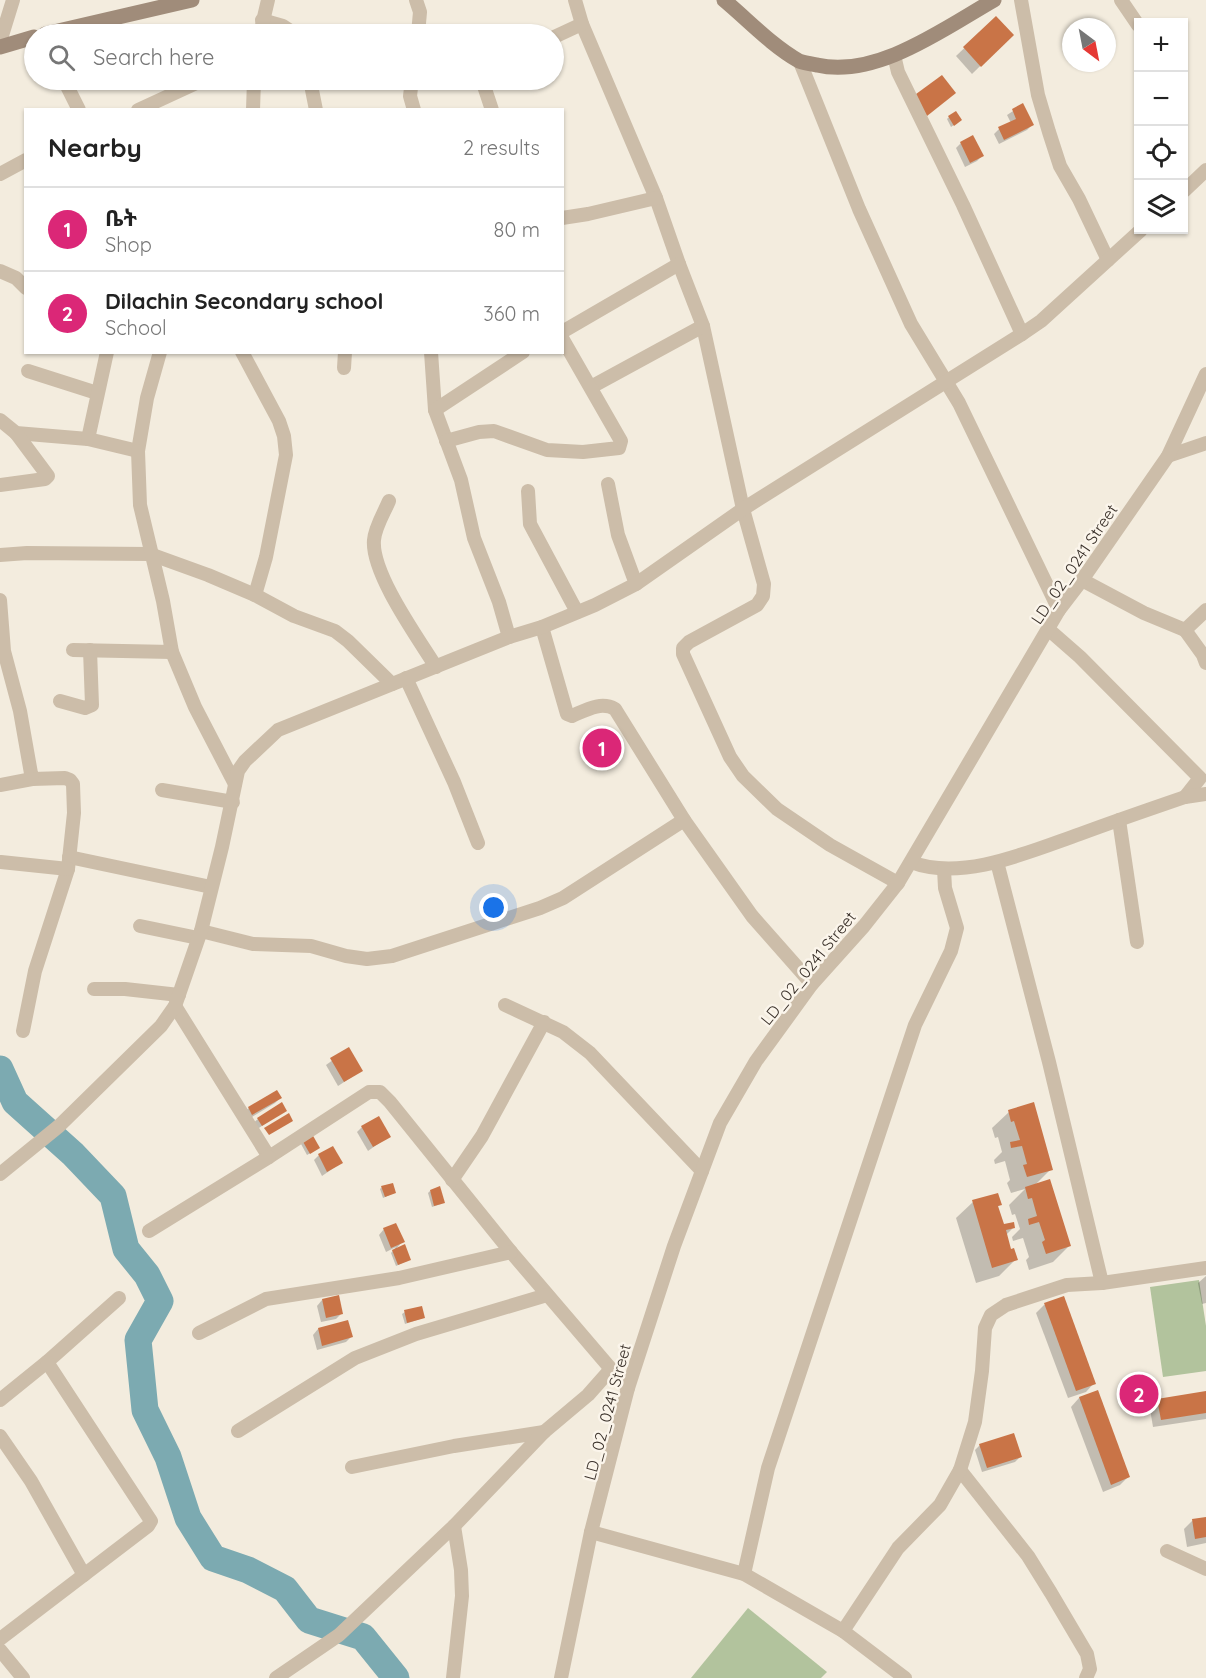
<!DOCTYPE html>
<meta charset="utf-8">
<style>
body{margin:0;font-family:Quicksand,"Noto Sans Ethiopic",sans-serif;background:#f2f2f2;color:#222}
.controls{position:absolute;right:18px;top:18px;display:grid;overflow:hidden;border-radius:0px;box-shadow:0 2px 4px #0004}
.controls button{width:54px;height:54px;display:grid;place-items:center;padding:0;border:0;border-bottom:2px solid #e0e0e0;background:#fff;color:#222;font:30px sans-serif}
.compass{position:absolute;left:1062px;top:18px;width:54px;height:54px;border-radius:50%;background:#fff;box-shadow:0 2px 4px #0004;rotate:148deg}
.you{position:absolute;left:494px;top:908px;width:21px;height:21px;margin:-15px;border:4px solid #fff;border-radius:50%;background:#1a73e8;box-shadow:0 0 0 9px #1a73e833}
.badge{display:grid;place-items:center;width:39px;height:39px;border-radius:50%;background:#db2777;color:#fff;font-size:20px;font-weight:700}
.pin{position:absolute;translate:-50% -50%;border:3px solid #fff;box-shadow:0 2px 6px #0006}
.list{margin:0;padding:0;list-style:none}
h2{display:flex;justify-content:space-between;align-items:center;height:78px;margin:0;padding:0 24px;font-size:26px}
h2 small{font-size:20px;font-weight:400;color:#767676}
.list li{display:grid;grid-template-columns:39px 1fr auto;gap:18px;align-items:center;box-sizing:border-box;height:84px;padding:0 24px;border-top:2px solid #e0e0e0}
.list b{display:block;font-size:22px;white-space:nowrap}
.list p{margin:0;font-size:20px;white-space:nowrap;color:#767676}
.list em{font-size:20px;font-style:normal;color:#767676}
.icon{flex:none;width:33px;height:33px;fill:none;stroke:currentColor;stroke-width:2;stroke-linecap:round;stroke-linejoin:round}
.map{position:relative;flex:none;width:1206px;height:1678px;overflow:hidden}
.search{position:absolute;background:#fff;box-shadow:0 2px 4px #0004;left:24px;top:24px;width:540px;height:66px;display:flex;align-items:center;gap:15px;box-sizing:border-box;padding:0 21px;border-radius:33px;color:#767676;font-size:22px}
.panel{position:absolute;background:#fff;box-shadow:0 2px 4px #0004;left:24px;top:108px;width:540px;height:246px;border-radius:0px}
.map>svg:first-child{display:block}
.green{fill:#b2c39d}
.shadow{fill:#0003}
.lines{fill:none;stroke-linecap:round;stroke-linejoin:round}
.river{stroke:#7caab1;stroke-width:27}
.building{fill:#c97447}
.street{stroke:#ccbda9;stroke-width:14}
.secondary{stroke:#a08c7a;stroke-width:15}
.labels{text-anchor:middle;stroke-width:5;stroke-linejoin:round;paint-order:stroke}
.street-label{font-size:16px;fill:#393029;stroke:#fbf5eb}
</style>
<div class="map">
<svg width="1206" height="1678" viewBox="0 0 1206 1678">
<rect width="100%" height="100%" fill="#f3ecde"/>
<g class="green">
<polygon points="1199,1280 1206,1326 1206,1371 1163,1377 1150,1287"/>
<polygon points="748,1608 827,1672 821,1678 691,1678"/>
</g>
<g class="shadow">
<polygon points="996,18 1012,35 972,74 956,56"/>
<polygon points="1022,105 1032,125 1027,130 999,144 994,134 999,129 1011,123 1007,115"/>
<polygon points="949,117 958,122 951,127 947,119"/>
<polygon points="961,143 982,156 977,161 965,167 956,148"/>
<polygon points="348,1049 361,1071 338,1086 326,1065"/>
<polygon points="276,1092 280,1098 275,1103 247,1120 243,1113 249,1108"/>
<polygon points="285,1110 256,1130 252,1124 258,1119"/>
<polygon points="1009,1112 1051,1169 1035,1185 1070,1245 1053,1262 1029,1270 1026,1260 1029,1257 1023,1238 1013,1241 1012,1237 1020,1229 1015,1214 1012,1215 1009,1205 1025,1189 1011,1193 1007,1183 1010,1180 1005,1161 995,1164 994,1160 1002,1152 998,1137 995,1138 992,1128"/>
<polygon points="362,1127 389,1136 368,1151 357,1132"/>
<polygon points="303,1142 316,1150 307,1155 301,1144"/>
<polygon points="319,1155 341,1163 322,1176 314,1160"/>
<polygon points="382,1187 394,1193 383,1198 380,1189"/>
<polygon points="430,1191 444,1202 441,1204 432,1207 428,1193"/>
<polygon points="973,1202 1000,1205 997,1207 1003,1226 1014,1227 1006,1235 1010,1251 1016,1259 999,1276 976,1283 956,1218"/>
<polygon points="384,1229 403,1241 394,1251 407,1261 396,1266 391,1253 396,1247 386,1252 379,1235"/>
<polygon points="1206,1276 1206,1303 1202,1304 1198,1283"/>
<polygon points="1063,1298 1094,1383 1086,1392 1068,1398 1036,1313 1044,1305"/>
<polygon points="322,1300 341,1314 336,1319 321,1322 317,1306"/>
<polygon points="405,1312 423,1318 405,1324 402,1314"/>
<polygon points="318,1329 351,1337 346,1342 317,1350 313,1335"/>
<polygon points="1097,1392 1128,1477 1120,1485 1103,1492 1071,1407 1079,1398"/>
<polygon points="1206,1393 1206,1419 1153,1427 1150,1409 1158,1401"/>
<polygon points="980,1445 1020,1457 1015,1462 982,1472 975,1450"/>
<polygon points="1206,1518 1206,1543 1187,1547 1184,1529 1192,1521"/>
</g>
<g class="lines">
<polyline class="river" points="0,1069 15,1102 73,1154 113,1196 126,1249 147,1275 160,1301 138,1340 145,1410 168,1457 188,1518 213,1558 248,1570 285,1589 309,1620 363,1637 396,1678"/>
</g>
<g class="building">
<polygon points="996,16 1014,35 981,67 963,47"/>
<polygon points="942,75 956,93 927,116 912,97"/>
<polygon points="1023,103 1034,125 1004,140 998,127 1016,119 1012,109"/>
<polygon points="956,111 962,120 954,126 948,116"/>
<polygon points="973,135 984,156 970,163 960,142"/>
<polygon points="349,1047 363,1071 344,1082 330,1058"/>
<polygon points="277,1090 282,1098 252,1115 248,1107"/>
<polygon points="282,1102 287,1111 262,1126 257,1118"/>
<polygon points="1034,1102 1053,1170 1027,1177 1023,1165 1027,1164 1022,1146 1011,1148 1010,1142 1020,1140 1014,1121 1011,1122 1008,1110"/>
<polygon points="289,1113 293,1121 269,1135 264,1128"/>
<polygon points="379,1116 391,1137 373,1147 361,1126"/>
<polygon points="312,1134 320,1148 310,1154 302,1140"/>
<polygon points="333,1146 343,1163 327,1172 318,1154"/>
<polygon points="1050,1179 1071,1246 1046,1254 1042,1242 1045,1240 1039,1222 1029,1225 1028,1219 1037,1216 1032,1198 1028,1199 1025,1187"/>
<polygon points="393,1183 396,1193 385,1197 381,1186"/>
<polygon points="440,1186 445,1203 434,1206 430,1190"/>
<polygon points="998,1193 1002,1205 998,1206 1004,1224 1014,1222 1015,1228 1006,1230 1011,1249 1014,1248 1018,1260 992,1268 972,1200"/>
<polygon points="396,1223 405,1242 391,1248 383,1228"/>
<polygon points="405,1244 411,1260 398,1265 392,1250"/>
<polygon points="339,1295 343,1314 326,1318 322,1299"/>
<polygon points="1064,1296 1096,1384 1076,1391 1044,1303"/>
<polygon points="422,1306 425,1318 407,1323 404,1310"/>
<polygon points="348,1320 353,1337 322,1346 318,1328"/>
<polygon points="1098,1390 1130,1477 1111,1485 1079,1397"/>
<polygon points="1206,1391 1206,1413 1161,1420 1157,1399"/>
<polygon points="1014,1433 1022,1457 987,1468 979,1444"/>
<polygon points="1206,1517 1206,1537 1195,1539 1192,1519"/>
</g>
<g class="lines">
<g class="street">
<polyline points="416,0 420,12 418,34"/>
<polyline points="575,0 582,24 656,198 679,264 703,326 743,509 764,584 763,596 757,605 689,642 683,648 683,654 730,757 743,776 777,809 830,845 898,883"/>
<polyline points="1021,0 1038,95 1049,132 1060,166 1079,199 1108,260"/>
<polyline points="1121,0 1138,25"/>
<polyline points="262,20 283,26 295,34"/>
<polyline points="260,34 268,0"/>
<polyline points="554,37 582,24"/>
<polyline points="0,42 13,0"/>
<polyline points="800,62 859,209 911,324 959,403 1059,610"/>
<polyline points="64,80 79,110"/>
<polyline points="310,80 316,110"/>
<polyline points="412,80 410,96 414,110"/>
<polyline points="482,80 492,110"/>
<polyline points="138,110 203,80"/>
<polyline points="253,110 254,80"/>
<polyline points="0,174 26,160"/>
<polyline points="1184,191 1206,170"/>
<polyline points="562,218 588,214 656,198"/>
<polyline points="0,271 16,278 26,288"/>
<polyline points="562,332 679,264"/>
<polyline points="1022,334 1041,321 1141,230"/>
<polyline points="242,352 279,421 284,436 286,455 266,557 255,595"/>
<polyline points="431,352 435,410 461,480 474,538 499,602 509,637"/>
<polyline points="344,368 345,352"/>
<polyline points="28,371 97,393"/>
<polyline points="591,387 703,326"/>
<polyline points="435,410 523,352"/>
<polyline points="0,420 16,433 88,439 138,451 147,398 160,352"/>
<polyline points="88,439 107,352"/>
<polyline points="446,441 479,432 494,431 547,450 583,452 619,448 621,441 562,338"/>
<polyline points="1168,456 1206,443"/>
<polyline points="608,484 618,535 636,584"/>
<polyline points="0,485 45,479 48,476 16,433"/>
<polyline points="528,491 530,524 577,612"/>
<path d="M389,501C384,513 375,527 374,540C371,573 418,638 436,667"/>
<polyline points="0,555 27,553 150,554 208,575 255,595 294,616 335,631 348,641 392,684"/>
<polyline points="1082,580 1144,613 1185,630 1206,610"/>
<polyline points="0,600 4,651 20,711 32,779 65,778 70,780 73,784 74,813 68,869 35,971 23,1031"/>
<path d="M542,627L567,714L572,716C586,710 601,701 615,709L684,820"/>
<polyline points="1048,629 1080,657 1200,778 1185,797"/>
<polyline points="1185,630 1203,655 1206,663"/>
<polyline points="73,650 172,652 163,601 140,505 138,451"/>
<polyline points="172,652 195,707 235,784"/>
<polyline points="406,678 454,782 478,843"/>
<polyline points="60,701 85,708 92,705 90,650"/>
<polyline points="0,785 32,779"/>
<polyline points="162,790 233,802"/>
<polyline points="1119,820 1137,942"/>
<polyline points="69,857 211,887"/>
<polyline points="1,862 68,869"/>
<path d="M911,862C962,882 1031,851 1080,834C1115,821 1150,809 1185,797L1206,794"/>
<polyline points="997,862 1049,1062 1102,1283"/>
<polyline points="140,926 198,938"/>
<polyline points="201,931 253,944 311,946 346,956 367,959 392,956 540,908 563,898 684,820 752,916 812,984"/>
<polyline points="94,989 125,989 179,995"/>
<polyline points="505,1005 563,1032 590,1053 702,1171"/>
<polyline points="175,1006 269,1157 369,1092 380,1092 390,1102 511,1252 611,1369"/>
<polyline points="0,1174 59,1126 161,1026 175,1006 201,931 222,847 238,771 245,761 278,730 509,637 542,627 595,605 636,584 743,509 1022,334 963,205 898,72 894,55"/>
<polyline points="452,1180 482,1136 544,1022"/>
<polyline points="149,1231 269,1157"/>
<polyline points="199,1333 266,1299 399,1278 511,1252"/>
<polyline points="0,1400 47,1362 119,1298"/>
<polyline points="238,1431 355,1358 416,1334 547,1295"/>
<polyline points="0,1436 31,1481 84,1575"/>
<polyline points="352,1467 454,1446 544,1432"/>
<polyline points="960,1470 1028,1556 1051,1593 1087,1654 1090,1669 1086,1678"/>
<polyline points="591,1532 744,1574 843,1631 905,1678"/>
<polyline points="1167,1551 1206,1569"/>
<polyline points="744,1574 768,1468 915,1025 951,951 957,928 945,888 944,869"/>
<polyline points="843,1631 898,1548 940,1505 960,1470 975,1422 982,1371 985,1328 991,1315 1006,1305 1067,1285 1102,1283 1206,1268"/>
<polyline points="0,1639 148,1526 151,1521 47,1362"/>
<polyline points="0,1650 23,1678"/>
<polyline points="276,1678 339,1635 454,1526 544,1432 588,1395 611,1369 628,1388"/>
<polyline points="453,1678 462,1596 461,1570 454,1526"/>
<polyline points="561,1678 591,1532 628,1388 674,1246 720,1123 756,1061 812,984 864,926 898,883 1059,610 1082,580 1168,456 1206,374"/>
</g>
<g class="secondary">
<path d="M724,0C748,20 771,45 799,61C804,63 811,64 817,65C876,79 945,28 994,0"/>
<polyline points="45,34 192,0"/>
<polyline points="0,47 34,37"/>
</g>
</g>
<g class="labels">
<g class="street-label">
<text transform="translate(1074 564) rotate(-56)" y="6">LD_02_0241 Street</text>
<text transform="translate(808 968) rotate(-51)" y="6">LD_02_0241 Street</text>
<text transform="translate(607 1412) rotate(-75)" y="6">LD_02_0241 Street</text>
</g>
</g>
</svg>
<div class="controls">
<button>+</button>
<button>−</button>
<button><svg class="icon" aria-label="locate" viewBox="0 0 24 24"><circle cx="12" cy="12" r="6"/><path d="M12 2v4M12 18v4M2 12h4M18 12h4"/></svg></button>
<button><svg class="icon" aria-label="layers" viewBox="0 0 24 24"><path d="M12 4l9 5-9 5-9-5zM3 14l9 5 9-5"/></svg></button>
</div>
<svg class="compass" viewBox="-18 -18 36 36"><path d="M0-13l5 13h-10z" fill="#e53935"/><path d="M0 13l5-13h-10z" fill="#767676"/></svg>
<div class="you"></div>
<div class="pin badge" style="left:602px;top:748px">1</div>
<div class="pin badge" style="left:1139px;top:1394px">2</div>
<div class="search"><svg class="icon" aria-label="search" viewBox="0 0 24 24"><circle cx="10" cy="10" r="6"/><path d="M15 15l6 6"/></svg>Search here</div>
<section class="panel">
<h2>Nearby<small>2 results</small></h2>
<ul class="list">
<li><span class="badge">1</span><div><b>ቤት</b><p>Shop</p></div><em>80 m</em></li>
<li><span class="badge">2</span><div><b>Dilachin Secondary school</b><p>School</p></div><em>360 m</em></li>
</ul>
</section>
</div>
